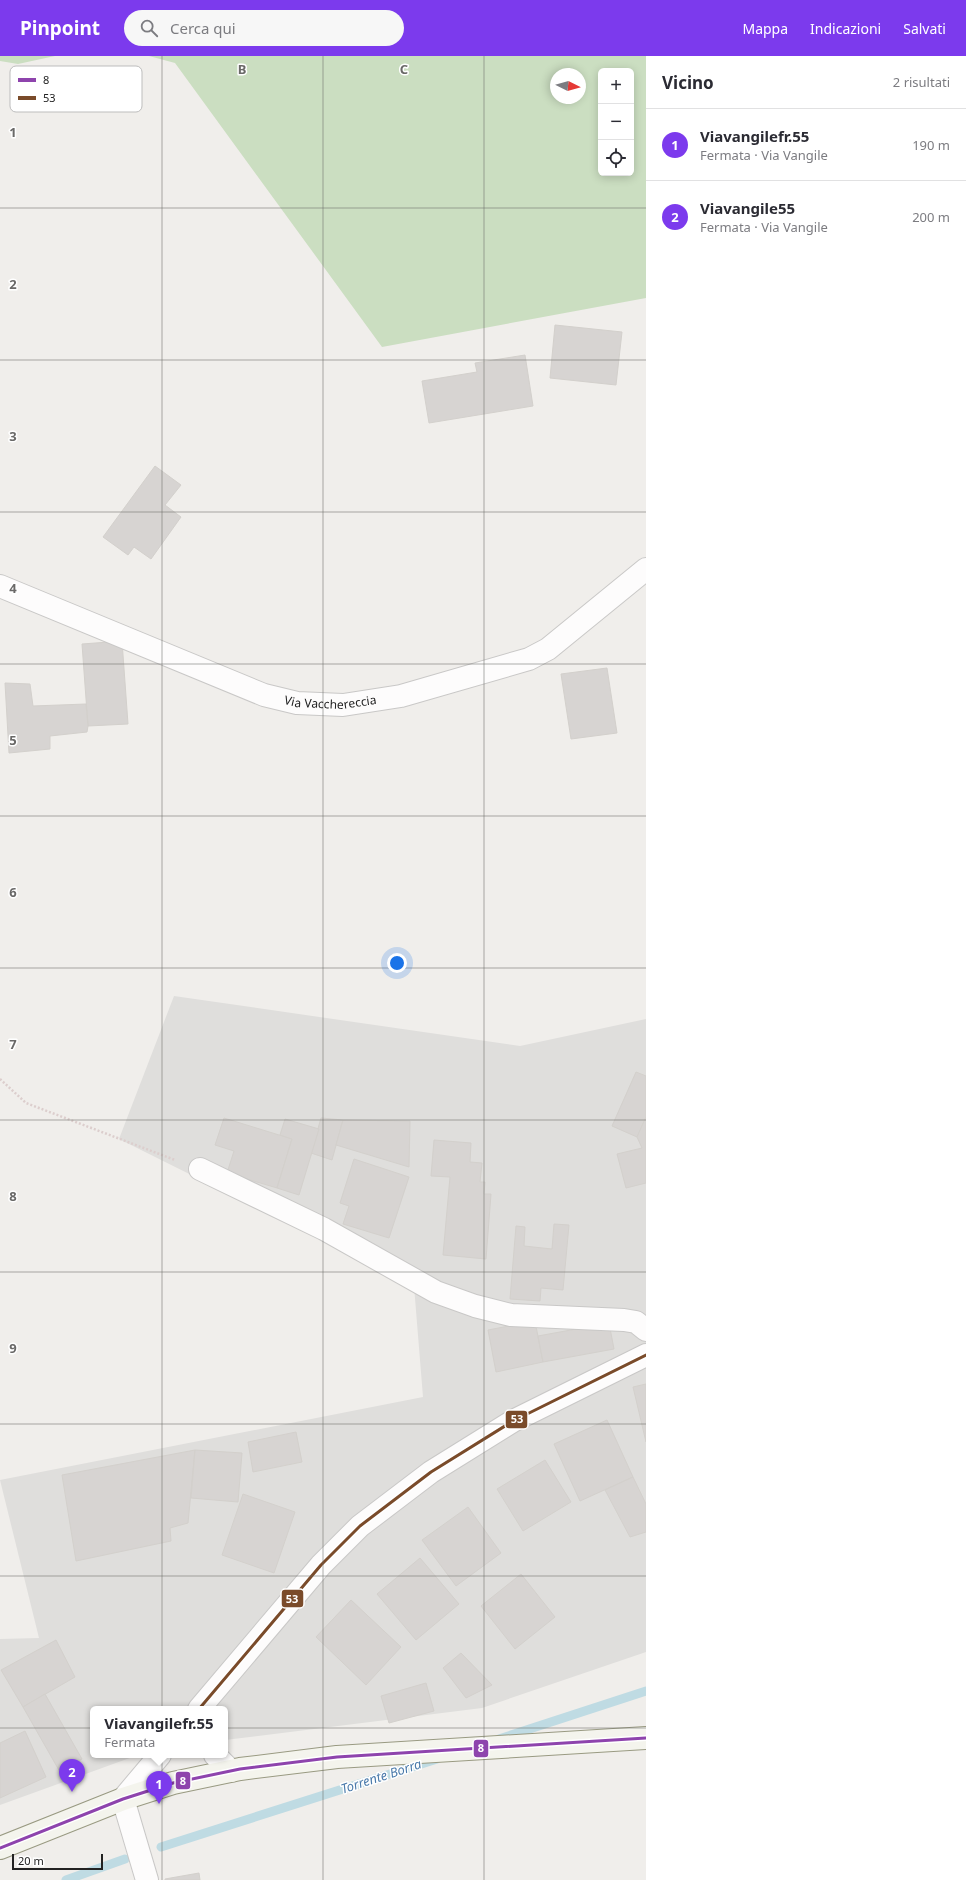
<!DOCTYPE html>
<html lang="it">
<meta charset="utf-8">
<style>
body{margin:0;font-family:"Noto Sans",sans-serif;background:#f7f7f7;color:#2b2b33}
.controls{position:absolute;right:12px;top:12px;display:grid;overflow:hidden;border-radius:6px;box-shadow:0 2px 10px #0003}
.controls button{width:36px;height:36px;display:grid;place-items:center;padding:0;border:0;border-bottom:1px solid #e1e1e2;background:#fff;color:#2b2b33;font:20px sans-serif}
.compass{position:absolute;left:550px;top:12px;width:36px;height:36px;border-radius:50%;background:#fff;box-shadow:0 2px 10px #0003;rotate:95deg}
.scale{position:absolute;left:12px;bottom:10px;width:91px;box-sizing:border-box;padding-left:4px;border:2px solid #222;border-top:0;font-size:11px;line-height:14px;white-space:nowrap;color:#222;-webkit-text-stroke:3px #fff;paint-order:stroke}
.you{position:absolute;left:397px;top:907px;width:14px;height:14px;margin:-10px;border:3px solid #fff;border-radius:50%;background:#1a73e8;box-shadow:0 0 0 6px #1a73e833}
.badge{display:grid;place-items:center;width:26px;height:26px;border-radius:50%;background:#7c3aed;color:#fff;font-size:13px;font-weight:700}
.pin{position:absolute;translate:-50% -33px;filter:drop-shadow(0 1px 2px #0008)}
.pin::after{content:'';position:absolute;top:21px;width:14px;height:12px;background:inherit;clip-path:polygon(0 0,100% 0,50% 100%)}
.popup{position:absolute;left:90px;top:1650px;width:138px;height:52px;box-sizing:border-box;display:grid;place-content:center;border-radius:6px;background:#fff;filter:drop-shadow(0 1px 3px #0005);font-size:13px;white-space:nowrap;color:#7c7c81}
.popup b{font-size:15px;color:#2b2b33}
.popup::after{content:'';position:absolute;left:50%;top:100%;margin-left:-8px;border:8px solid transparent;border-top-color:#fff}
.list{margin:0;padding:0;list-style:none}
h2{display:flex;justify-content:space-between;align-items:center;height:52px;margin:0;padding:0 16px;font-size:17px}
h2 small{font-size:13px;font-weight:400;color:#7c7c81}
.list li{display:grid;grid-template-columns:26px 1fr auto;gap:12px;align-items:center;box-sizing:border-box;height:72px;padding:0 16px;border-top:1px solid #e1e1e2}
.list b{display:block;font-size:15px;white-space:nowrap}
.list p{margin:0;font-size:13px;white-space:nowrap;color:#7c7c81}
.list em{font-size:13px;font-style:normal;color:#7c7c81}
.icon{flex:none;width:22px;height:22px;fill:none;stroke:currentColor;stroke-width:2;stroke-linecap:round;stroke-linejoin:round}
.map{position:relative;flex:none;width:646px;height:1824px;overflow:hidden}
header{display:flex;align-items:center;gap:24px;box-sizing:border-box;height:56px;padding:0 20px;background:#7c3aed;color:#fff}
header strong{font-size:19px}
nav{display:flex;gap:22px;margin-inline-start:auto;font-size:14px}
.search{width:280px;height:36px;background:#f7f7f7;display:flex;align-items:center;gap:10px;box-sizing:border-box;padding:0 14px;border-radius:22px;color:#7c7c81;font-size:15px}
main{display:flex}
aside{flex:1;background:#fff}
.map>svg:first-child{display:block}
.residential{fill:#dfdedc}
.forest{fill:#cbdec1;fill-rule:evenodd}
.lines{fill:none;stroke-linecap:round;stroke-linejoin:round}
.stream{stroke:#bfdbe3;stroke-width:9}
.building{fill:#d7d4d2;stroke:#d3d0cc}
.street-casing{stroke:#c9c8c7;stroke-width:24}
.secondary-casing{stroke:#999a82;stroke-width:24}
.path{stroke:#dccecd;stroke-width:2.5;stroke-dasharray:2 2;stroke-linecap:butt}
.street{stroke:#fdfcfc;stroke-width:22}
.secondary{stroke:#f4f4ed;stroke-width:22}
.bus-1-casing{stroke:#fff;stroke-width:6}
.bus-2-casing{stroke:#fff;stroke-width:6}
.bus-1{stroke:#8e44ad;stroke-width:3}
.bus-2{stroke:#7a4b2a;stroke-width:3}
.grid{fill:none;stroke:#6a6968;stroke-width:1;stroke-opacity:0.55}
.labels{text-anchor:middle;stroke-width:3;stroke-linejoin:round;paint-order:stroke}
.street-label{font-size:12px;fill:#222;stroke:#fff}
.water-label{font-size:13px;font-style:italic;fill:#4a7aab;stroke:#fff}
.key{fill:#fff;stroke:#bdbdbd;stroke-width:1}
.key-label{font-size:11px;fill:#222}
.grid-label{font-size:13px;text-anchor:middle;font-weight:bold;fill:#6a6968;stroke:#fff;stroke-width:3;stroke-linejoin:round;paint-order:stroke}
.line-badge{stroke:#fff;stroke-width:1.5}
.badge-label{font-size:11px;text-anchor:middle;font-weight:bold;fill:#fff}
</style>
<header>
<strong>Pinpoint</strong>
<div class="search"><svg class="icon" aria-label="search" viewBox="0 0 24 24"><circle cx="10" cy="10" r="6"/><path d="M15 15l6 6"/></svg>Cerca qui</div>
<nav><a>Mappa</a><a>Indicazioni</a><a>Salvati</a></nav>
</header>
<main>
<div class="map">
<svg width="646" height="1824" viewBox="0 0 646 1824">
<rect width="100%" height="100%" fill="#f0eeeb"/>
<polygon class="residential" points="174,940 520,990 646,963 646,1596 482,1652 225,1684 225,1653 93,1653 93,1699 138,1699 0,1749 0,1583 39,1582 0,1424 423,1341 414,1230 119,1083"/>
<g class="forest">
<polygon points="0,0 55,0 18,8 0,5"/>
<path d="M149,0H646V242L382,291L175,7ZM601,15H631V117H601ZM556,18H580V42H556Z"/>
</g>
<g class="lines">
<g class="stream">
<polyline points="499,1683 646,1635"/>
<polyline points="161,1791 437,1703"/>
<polyline points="66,1824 125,1803"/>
</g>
</g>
<g class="building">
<polygon points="555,269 622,276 616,329 550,322"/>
<polygon points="525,299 533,350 429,367 422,325 477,316 475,307"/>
<polygon points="155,410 181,429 165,449 181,461 151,503 134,491 128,499 103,481"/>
<polygon points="122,585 128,668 88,670 82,588"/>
<polygon points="607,612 617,677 571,683 561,618"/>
<polygon points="5,627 30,628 33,650 86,648 88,670 87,676 50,680 50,693 9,697"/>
<polygon points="636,1016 646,1020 646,1061 637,1081 612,1070"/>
<polygon points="646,1061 646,1127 626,1132 617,1098 642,1092 637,1081"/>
<polygon points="224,1062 292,1083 277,1132 227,1117 234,1095 215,1089"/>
<polygon points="321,1062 343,1064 332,1104 311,1097"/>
<polygon points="285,1063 319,1073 299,1139 277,1132 292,1083 280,1079"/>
<polygon points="343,1064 410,1065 409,1111 336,1089"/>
<polygon points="434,1084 471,1087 470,1106 482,1107 480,1126 485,1126 484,1138 491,1138 486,1203 443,1199 450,1121 431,1120"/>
<polygon points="354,1103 409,1121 389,1182 343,1168 349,1150 340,1147"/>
<polygon points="554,1168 569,1169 563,1234 541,1232 540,1245 510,1243 516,1170 525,1171 524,1190 552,1193"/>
<polygon points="535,1265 543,1306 496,1316 488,1274"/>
<polygon points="609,1267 614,1293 543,1306 538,1280"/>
<polygon points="646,1328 646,1386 633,1331"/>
<polygon points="607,1364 633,1421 580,1445 554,1388"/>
<polygon points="296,1376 302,1406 253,1416 248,1386"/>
<polygon points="195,1394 188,1467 170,1472 171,1485 76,1505 62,1419"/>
<polygon points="195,1394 242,1397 238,1446 191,1442"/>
<polygon points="545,1404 571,1446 523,1475 497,1433"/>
<polygon points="633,1421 646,1448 646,1476 630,1481 605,1434"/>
<polygon points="243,1438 295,1456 274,1517 222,1499"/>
<polygon points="468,1451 501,1497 456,1530 422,1484"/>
<polygon points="420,1502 459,1548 416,1584 377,1538"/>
<polygon points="521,1518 555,1561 515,1593 481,1550"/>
<polygon points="351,1544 401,1591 366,1629 316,1581"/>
<polygon points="56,1584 75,1621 23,1651 1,1614"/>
<polygon points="461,1597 492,1629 466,1642 443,1612"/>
<polygon points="426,1627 434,1655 389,1667 381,1640"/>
<polygon points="45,1638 82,1703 60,1716 23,1651"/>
<polygon points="25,1675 46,1721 0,1742 0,1687"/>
<polygon points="199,1817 200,1824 165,1824 165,1823"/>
</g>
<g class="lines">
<defs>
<g id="street">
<path id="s1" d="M0,530L264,639L297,647L343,649L401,640L529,603L548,593L646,513"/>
<polyline points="200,1113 324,1173 436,1236 475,1250 511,1259 624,1264 636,1266 646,1274"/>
<polyline points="199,1653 321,1509 360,1470 431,1416 513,1365 646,1299"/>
<polyline points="215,1699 231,1715"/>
<polyline points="147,1824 123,1743 160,1699"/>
</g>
<polyline id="secondary" points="0,1792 123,1743 173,1727 240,1713 337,1701 646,1682"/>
</defs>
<use href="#street" class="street-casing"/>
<use href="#secondary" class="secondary-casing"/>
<polyline class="path" points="0,1023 26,1047 175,1104"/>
<use href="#street" class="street"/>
<use href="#secondary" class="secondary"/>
<defs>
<polyline id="bus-1" points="0,1792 123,1743 173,1727 240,1713 337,1701 646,1682"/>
<polyline id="bus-2" points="199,1653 321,1509 360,1470 431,1416 513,1365 646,1299"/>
</defs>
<use href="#bus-1" class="bus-1-casing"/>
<use href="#bus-2" class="bus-2-casing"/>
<use href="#bus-1" class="bus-1"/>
<use href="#bus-2" class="bus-2"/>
</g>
<path class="grid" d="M162,0V1824M323,0V1824M484,0V1824M0,152H646M0,304H646M0,456H646M0,608H646M0,760H646M0,912H646M0,1064H646M0,1216H646M0,1368H646M0,1520H646M0,1672H646"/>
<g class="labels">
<g class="street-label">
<text dy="4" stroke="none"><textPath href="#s1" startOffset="353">Via Vacchereccia</textPath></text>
</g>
<g class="water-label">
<text transform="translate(381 1720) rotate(-18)" y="5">Torrente Borra</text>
</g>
</g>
<rect x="10" y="10" width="132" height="46" rx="6" class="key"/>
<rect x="18" y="22" width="18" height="4" fill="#8e44ad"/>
<rect x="18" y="40" width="18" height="4" fill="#7a4b2a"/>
<g class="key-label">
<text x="43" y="28">8</text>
<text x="43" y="46">53</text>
</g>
<g class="grid-label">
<text x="242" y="18">B</text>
<text x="404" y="18">C</text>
<text x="13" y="81">1</text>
<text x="13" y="233">2</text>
<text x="13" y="385">3</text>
<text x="13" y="537">4</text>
<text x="13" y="689">5</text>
<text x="13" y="841">6</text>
<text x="13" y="993">7</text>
<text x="13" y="1145">8</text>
<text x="13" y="1297">9</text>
</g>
<g class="line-badge">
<rect x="505" y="1354" width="23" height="19" rx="4" fill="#7a4b2a"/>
<rect x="281" y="1533" width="23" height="19" rx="4" fill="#7a4b2a"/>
<rect x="473" y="1683" width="16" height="19" rx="4" fill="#8e44ad"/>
<rect x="175" y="1715" width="16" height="19" rx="4" fill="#8e44ad"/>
</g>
<g class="badge-label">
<text x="517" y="1367">53</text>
<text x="292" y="1547">53</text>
<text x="481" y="1696">8</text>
<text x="183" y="1729">8</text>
</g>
</svg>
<div class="controls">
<button>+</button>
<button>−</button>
<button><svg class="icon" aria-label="locate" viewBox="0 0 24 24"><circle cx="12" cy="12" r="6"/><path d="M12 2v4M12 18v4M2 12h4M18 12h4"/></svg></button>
</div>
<svg class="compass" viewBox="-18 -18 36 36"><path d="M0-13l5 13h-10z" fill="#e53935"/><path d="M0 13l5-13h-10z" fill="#7c7c81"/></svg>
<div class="scale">20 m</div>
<div class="you"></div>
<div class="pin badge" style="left:159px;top:1748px">1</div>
<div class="popup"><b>Viavangilefr.55</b>Fermata</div>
<div class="pin badge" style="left:72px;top:1736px">2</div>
</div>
<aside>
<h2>Vicino<small>2 risultati</small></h2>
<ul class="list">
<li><span class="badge">1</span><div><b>Viavangilefr.55</b><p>Fermata · Via Vangile</p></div><em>190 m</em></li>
<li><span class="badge">2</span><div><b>Viavangile55</b><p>Fermata · Via Vangile</p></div><em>200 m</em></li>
</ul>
</aside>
</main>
